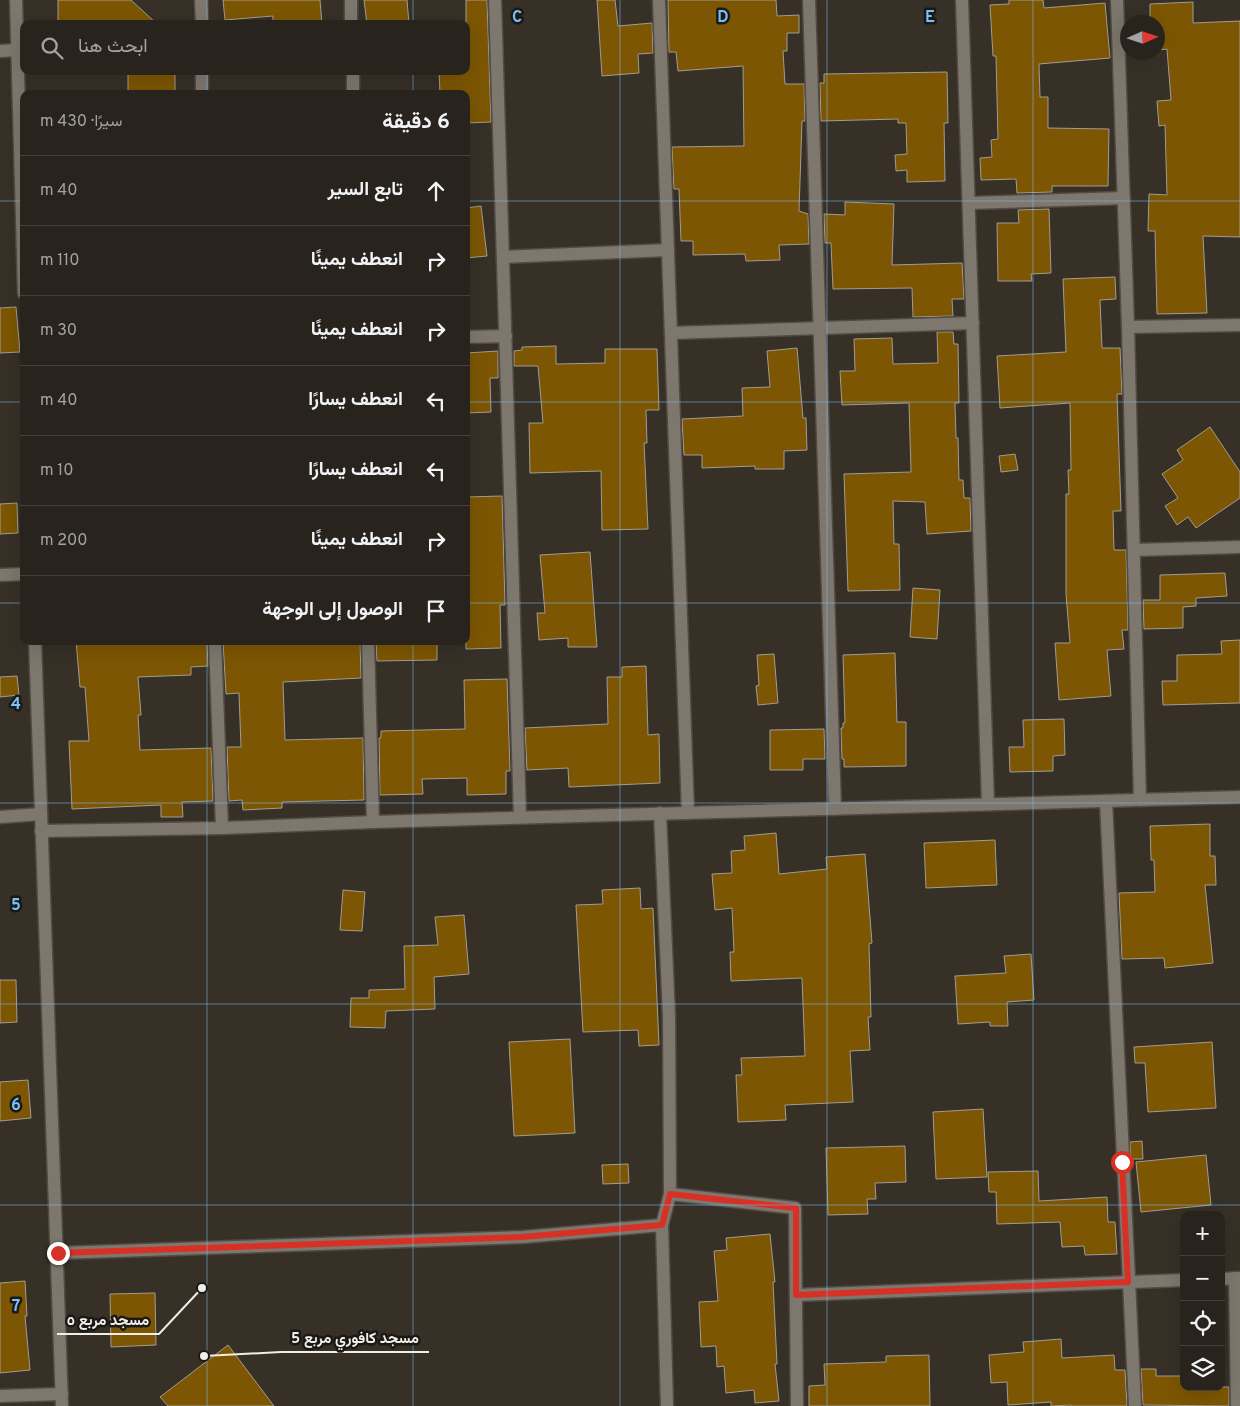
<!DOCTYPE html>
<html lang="ar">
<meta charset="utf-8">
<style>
body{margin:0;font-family:Overpass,Vazirmatn,sans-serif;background:#302c26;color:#f1f3f6;direction:rtl}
.controls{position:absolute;right:15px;bottom:15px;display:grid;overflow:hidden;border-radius:10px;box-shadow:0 5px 20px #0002}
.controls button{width:45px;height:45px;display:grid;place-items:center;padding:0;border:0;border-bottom:1px solid #44413b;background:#28241d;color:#f1f3f6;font:25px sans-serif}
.compass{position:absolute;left:1120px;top:15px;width:45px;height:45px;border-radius:50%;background:#28241d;box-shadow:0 5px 20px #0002;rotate:87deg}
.stop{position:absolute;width:15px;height:15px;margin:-11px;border:4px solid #d93025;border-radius:50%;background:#fff}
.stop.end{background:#d93025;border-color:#fff;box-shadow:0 1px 5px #0008}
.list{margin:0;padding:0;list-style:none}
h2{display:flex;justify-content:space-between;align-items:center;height:65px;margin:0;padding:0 20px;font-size:21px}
h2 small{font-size:16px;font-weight:400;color:#a5a4a4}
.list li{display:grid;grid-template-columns:32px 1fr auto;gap:15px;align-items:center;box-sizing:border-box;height:70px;padding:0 20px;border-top:1px solid #44413b}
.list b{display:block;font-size:19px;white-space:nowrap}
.list em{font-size:16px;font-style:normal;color:#a5a4a4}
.icon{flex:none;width:28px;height:28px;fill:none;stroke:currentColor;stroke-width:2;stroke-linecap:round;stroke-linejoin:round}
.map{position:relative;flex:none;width:1240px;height:1406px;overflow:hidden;direction:ltr}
.search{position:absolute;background:#28241d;box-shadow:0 5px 20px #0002;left:20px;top:20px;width:450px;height:55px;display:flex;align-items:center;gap:12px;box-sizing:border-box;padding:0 18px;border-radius:10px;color:#a5a4a4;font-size:19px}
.panel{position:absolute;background:#28241d;box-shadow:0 5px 20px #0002;left:20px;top:90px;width:450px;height:555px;border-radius:10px;direction:rtl}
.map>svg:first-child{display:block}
.building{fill:#7c5602;stroke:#a39c91}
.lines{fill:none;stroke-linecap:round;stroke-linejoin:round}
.minor-casing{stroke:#514b44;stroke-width:15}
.minor{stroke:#7e776d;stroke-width:12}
.route{stroke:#d93025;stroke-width:6}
.grid{fill:none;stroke:#7abff8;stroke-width:1;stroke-opacity:0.55}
.grid-label{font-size:16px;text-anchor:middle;font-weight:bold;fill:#7abff8;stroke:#1b1915;stroke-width:5;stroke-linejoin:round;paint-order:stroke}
.leader{fill:none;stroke:#f1ede7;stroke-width:2}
.callout-dot{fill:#f1ede7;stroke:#1b1915;stroke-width:2}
.callout-label{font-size:15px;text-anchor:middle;font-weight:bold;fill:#f1ede7;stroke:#1b1915;stroke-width:5;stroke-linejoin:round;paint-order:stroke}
</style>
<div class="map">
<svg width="1240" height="1406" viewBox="0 0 1240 1406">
<rect width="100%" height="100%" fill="#363027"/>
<g class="building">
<polygon points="58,0 131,0 157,24 58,24"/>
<polygon points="223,0 320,0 322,24 273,24 273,16 225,20"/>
<polygon points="364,0 407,0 409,24 367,24"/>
<polygon points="466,0 487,0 491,122 466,123 466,94 440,94 439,71 466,71"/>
<polygon points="597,0 615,0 618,26 652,23 653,53 638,54 639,73 602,76"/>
<polygon points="668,0 776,0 777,16 799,15 799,33 787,33 787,51 783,51 785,84 804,84 805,121 802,121 799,211 808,214 809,244 779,245 780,260 746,261 745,254 693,255 693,241 681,241 679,189 674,189 672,147 744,146 743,66 678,71 676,52 669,52"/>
<polygon points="1009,0 1043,0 1044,8 1105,3 1110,58 1039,64 1040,97 1048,97 1048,128 1109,129 1108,186 1052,186 1052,192 1017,193 1016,179 981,180 980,158 992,157 991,140 998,139 996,56 993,56 990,5 1009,4"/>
<polygon points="1193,2 1193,23 1240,21 1240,237 1203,236 1207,313 1157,314 1155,231 1148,231 1149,194 1167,195 1165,125 1159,126 1157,101 1171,100 1167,49 1158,50 1158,22 1150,22 1150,4"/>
<rect x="128" y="71" width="47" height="23"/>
<polygon points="947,72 948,123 944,123 945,181 907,182 907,170 896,171 895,155 907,154 906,123 898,123 898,119 821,121 820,83 824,83 824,74"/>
<polygon points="845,202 894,204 892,265 962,263 964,299 952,299 953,316 913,317 912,288 833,289 831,243 825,243 824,214 845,215"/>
<polygon points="481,206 487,256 466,258 466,208"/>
<polygon points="1049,209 1051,273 1031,274 1032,281 998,281 997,223 1019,223 1018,210"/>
<polygon points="1115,277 1116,299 1100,300 1102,348 1120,348 1122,394 1117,394 1121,511 1113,511 1114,550 1126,550 1128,630 1122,630 1124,649 1107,650 1111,696 1059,700 1055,643 1070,643 1066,594 1066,494 1069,494 1068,470 1071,470 1070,403 1000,408 997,356 1066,352 1063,279"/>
<polygon points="16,307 20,352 0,353 0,308"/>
<polygon points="937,332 953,332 954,344 958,344 959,403 955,403 956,438 958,438 959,480 963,480 964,498 970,498 971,531 927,534 925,502 893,501 894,544 899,544 900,590 848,591 844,474 911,472 909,403 842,405 840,371 855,371 854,339 892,338 893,364 938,363"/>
<polygon points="556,346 556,364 605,363 605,349 657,349 659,410 646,410 647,443 644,443 648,529 602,530 601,471 530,473 529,423 543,423 538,366 514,366 514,351 522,350 522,347"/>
<polygon points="797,348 803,418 806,418 807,450 784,451 784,469 755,469 755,466 702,468 702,455 684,455 682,419 743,416 742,388 770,387 767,351"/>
<polygon points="498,351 498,378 490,378 491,412 466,413 466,353"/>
<polygon points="1210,427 1240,472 1240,498 1196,528 1188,517 1177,525 1165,506 1178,498 1162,474 1183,460 1177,450"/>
<polygon points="1015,454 1018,470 1001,472 999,456"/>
<polygon points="502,496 505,605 500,605 501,648 466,649 466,497"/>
<polygon points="17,503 18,533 0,534 0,504"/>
<polygon points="590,552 597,647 568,647 568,638 539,640 537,613 545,613 540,555"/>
<polygon points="1225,573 1227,596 1196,598 1196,606 1183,607 1183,628 1144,629 1143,600 1160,600 1160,575"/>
<polygon points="913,588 940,590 937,639 910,637"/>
<polygon points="1240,640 1240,703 1163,705 1162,681 1177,681 1177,655 1222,654 1221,641"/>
<polygon points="76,641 207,641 208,666 191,667 191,675 138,677 141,715 138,715 140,750 211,748 213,801 182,802 183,817 161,817 161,805 72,809 69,741 89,741 85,687 80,687"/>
<polygon points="223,641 360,641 361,678 283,682 285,740 363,738 364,800 282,802 282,808 243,810 242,800 229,801 227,747 241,747 239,693 226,694"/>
<polygon points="376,641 437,641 437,660 377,661"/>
<polygon points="895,653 897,722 906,722 906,766 844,767 844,759 842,759 841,728 843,728 843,723 845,723 843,655"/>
<polygon points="774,654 778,703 758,705 756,686 759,685 757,655"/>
<polygon points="646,666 648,735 659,734 660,783 569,787 568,768 527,770 525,728 608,724 607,677 622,677 622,667"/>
<polygon points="17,676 19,695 0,697 0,677"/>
<polygon points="507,679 510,771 506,771 506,794 467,795 467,778 422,779 423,794 380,795 379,738 381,738 381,731 465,729 464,680"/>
<polygon points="1064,719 1065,755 1053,756 1053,771 1010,772 1009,747 1024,747 1023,720"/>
<polygon points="824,729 825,759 803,759 803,770 770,770 770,730"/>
<polygon points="1210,824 1210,856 1215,856 1216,885 1205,885 1213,963 1165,968 1164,958 1122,959 1119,893 1155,892 1154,860 1151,860 1150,826"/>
<polygon points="776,833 779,874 827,869 826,857 865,854 872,943 869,944 871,1017 868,1017 870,1050 850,1051 853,1102 785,1105 786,1120 738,1122 736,1075 742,1075 741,1058 805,1056 802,978 731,981 730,952 734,952 732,908 715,910 712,874 732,873 731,851 745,850 744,836"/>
<polygon points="995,840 997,885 926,888 924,843"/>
<polygon points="640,888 641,909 653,908 659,1045 639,1046 638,1030 583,1032 576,905 603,904 602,890"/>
<polygon points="343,890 365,892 362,931 340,930"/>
<polygon points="464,915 469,974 434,977 435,1009 386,1011 385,1028 350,1027 351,998 369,998 369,990 405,989 404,946 438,945 435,917"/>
<polygon points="1031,954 1034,1000 1007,1002 1008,1026 990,1026 990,1022 958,1024 955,976 1006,973 1004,956"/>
<polygon points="0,980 16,980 17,1022 0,1023"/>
<polygon points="570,1039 575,1133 514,1136 509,1042"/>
<polygon points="1212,1042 1216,1108 1148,1112 1145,1063 1135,1063 1134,1047"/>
<polygon points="28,1080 31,1118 0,1121 0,1082"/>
<polygon points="983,1109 987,1177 936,1179 933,1112"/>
<polygon points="1142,1141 1143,1159 1131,1159 1130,1142"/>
<polygon points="905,1146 906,1182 875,1183 876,1199 867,1199 868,1214 828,1215 826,1148"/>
<polygon points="1206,1155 1211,1205 1141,1212 1136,1162"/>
<polygon points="628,1164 629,1183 603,1184 602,1165"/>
<polygon points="1038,1171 1039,1201 1107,1197 1108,1222 1115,1222 1117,1254 1085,1255 1084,1246 1062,1247 1060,1222 997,1224 996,1192 989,1192 988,1172"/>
<polygon points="770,1234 775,1282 773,1282 777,1364 775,1364 779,1401 755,1403 754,1390 726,1393 724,1366 717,1367 716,1346 701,1347 699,1302 718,1301 714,1251 727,1250 726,1238"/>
<polygon points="25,1281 27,1316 25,1316 30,1370 0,1373 0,1283"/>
<polygon points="155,1293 156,1345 111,1347 110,1294"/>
<polygon points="1061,1339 1062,1358 1114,1355 1115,1370 1125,1370 1127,1406 1071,1406 1071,1405 1051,1406 1051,1402 1008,1405 1007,1382 991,1383 989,1355 1024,1352 1023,1342"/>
<polygon points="228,1345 274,1406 168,1406 160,1397"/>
<polygon points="929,1355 930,1406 809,1406 809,1386 825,1385 824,1364 886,1362 886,1356"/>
<polygon points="1141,1369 1156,1369 1156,1376 1184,1376 1184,1387 1229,1387 1229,1406 1143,1405"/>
</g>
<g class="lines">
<defs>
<g id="minor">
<polyline points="16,0 24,293"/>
<polyline points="201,0 202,24"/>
<polyline points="351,0 351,24"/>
<polyline points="495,0 520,817"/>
<polyline points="659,0 688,813"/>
<polyline points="809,0 835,809"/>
<polyline points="962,0 988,804"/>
<polyline points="1117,0 1128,327 1140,800"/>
<polyline points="0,51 17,50"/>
<polyline points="202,71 202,94"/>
<polyline points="353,71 353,94"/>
<polyline points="969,203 1124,198"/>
<polyline points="503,257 668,250"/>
<polyline points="1128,327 1240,325"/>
<polyline points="671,333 973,323"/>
<polyline points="466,337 506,336"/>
<polyline points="1134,550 1240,547"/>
<polyline points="0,575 24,574"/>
<polyline points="35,641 62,1406"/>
<polyline points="215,641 222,828"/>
<polyline points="368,641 373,822"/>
<polyline points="1106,801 1135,1406"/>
<polyline points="660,813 669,1016 670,1194"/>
<polyline points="0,817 41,814"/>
<polyline points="41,831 222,828 373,822 1240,797"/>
<polyline points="662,1225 667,1406"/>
<polyline points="58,1253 523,1237 662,1225 670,1194 795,1208 797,1406"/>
<polyline points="1235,1278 1237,1406"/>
<polyline points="1221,1279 1240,1278"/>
<polyline points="796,1295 1184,1280"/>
<polyline points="0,1396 62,1394"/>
</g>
</defs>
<use href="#minor" class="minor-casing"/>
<use href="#minor" class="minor"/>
</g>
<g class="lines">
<polyline class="route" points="58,1253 522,1237 662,1225 670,1194 796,1208 796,1295 1128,1282 1122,1162"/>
</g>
<path class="grid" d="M207,0V24M413,0V24M620,0V1406M827,0V1406M1033,0V1406M207,71V94M413,71V94M0,201H24M466,201H1240M0,402H24M466,402H1240M0,603H24M466,603H1240M207,641V1406M413,641V1406M0,803H1240M0,1004H1240M0,1205H1240"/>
<g class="grid-label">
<text x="517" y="22">C</text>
<text x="723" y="22">D</text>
<text x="930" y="22">E</text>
<text x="16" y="709">4</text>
<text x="16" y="910">5</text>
<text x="16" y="1110">6</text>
<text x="16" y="1311">7</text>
</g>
<path class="leader" d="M202 1288L159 1334H57M204 1356L281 1352H429"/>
<g class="callout-dot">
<circle cx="202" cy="1288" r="5"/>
<circle cx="204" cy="1356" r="5"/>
</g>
<g class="callout-label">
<text x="108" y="1325">مسجد مربع ٥</text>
<text x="355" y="1343">مسجد كافوري مربع 5</text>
</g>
</svg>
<div class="controls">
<button>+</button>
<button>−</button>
<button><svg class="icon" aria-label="locate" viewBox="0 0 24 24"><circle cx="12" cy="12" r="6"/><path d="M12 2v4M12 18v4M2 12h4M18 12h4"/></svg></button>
<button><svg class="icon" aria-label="layers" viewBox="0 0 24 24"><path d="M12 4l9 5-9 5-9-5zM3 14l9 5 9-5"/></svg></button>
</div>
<svg class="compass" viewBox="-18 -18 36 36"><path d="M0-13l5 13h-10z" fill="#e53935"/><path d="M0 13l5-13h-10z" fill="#a5a4a4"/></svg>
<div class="stop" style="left:1122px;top:1162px"></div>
<div class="stop end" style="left:58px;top:1253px"></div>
<div class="search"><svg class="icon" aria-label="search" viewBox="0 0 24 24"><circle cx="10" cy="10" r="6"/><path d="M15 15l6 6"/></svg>ابحث هنا</div>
<section class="panel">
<h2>6 دقيقة<small>سيرًا · 430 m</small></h2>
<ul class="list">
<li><svg class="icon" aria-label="ahead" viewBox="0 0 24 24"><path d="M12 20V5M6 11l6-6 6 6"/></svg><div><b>تابع السير</b></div><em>40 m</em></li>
<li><svg class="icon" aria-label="right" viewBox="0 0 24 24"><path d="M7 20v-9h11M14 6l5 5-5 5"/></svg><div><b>انعطف يمينًا</b></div><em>110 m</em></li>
<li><svg class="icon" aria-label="right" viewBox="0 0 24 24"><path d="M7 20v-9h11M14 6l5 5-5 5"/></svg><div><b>انعطف يمينًا</b></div><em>30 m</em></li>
<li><svg class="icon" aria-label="left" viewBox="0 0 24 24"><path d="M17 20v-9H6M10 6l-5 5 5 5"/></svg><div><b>انعطف يسارًا</b></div><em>40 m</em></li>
<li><svg class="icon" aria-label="left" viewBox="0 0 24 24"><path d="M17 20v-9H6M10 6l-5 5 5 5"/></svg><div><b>انعطف يسارًا</b></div><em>10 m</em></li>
<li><svg class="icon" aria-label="right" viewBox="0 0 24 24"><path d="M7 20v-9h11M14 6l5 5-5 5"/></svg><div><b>انعطف يمينًا</b></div><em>200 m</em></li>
<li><svg class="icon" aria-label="arrive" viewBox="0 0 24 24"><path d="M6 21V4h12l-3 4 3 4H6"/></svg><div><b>الوصول إلى الوجهة</b></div></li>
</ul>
</section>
</div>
